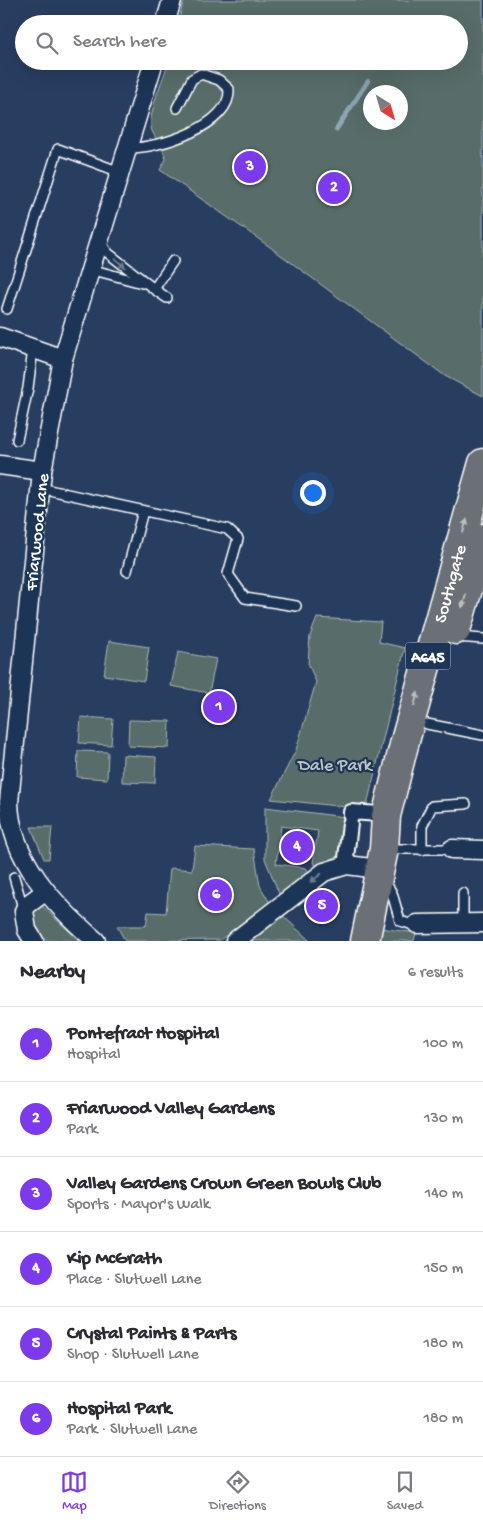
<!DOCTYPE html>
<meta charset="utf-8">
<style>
body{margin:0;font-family:"Gochi Hand",sans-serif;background:#f2f2f3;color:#2b2b33}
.compass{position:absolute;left:363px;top:85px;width:45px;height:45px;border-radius:50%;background:#fff;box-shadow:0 5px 20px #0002;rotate:143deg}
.you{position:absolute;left:312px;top:492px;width:18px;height:18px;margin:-12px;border:4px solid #fff;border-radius:50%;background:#1a73e8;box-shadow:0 0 0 8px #1a73e833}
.badge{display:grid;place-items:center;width:32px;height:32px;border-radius:50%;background:#7c3aed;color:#fff;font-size:16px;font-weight:700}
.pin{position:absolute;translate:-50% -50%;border:2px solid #fff;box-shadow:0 1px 5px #0006}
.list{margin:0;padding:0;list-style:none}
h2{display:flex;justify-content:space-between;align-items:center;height:65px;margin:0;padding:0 20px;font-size:21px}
h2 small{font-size:16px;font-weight:400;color:#7c7c81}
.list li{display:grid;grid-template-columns:32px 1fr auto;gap:15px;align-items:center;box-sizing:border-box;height:75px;padding:0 20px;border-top:1px solid #e1e1e2}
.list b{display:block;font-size:19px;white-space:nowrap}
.list p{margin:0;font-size:16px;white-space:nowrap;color:#7c7c81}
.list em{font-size:16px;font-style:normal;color:#7c7c81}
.icon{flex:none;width:28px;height:28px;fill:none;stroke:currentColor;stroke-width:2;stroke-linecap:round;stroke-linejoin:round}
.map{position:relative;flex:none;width:483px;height:941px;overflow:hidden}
.search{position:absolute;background:#fff;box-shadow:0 5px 20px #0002;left:15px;right:15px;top:15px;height:55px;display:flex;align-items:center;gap:12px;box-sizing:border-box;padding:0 18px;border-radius:28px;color:#7c7c81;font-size:19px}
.sheet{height:515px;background:#fff}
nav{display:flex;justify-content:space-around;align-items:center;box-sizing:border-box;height:70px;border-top:1px solid #e1e1e2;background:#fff;font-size:14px;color:#7c7c81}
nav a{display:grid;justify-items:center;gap:2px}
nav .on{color:#7c3aed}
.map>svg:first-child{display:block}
.green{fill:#596d69;stroke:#acb6b4;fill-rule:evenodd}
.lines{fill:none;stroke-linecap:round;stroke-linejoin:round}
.stream{stroke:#8da6b8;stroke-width:4.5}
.service-casing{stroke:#fff;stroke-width:12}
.pedestrian-casing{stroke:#fff;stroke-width:18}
.minor-casing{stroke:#fff;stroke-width:21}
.trunk-casing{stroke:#fff;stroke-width:31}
.service{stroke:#1d3557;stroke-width:9}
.pedestrian{stroke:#1d3557;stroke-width:14}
.minor{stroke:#1d3557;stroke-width:18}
.trunk{stroke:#6b7074;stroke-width:28}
.oneway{fill:#6c7c92}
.oneway2{fill:#bcbfc0}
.labels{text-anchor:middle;stroke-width:4.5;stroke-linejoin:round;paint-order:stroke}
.shield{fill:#1d3557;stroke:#bbc2cd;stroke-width:1}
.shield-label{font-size:16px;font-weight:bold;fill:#fff}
.street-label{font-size:18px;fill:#fff;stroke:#1d3557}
.park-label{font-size:18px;fill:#bdc5c3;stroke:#1d3557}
</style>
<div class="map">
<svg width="483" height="941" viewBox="0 0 483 941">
<rect width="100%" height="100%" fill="#283e61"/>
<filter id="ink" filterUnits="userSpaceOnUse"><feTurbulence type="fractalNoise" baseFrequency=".02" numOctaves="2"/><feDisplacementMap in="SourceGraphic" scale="10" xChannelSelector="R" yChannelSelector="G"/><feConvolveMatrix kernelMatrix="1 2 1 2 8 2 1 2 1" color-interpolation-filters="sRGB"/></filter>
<g filter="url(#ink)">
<g class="green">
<path d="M187,0H483V396L445,376L270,247L160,170L166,159C163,148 156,140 152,131C146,116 164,77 169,61H459V24H178L183,3ZM370,92H400V122H370Z"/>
<polygon points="317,618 381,622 379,642 405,648 366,809 271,799 296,750 316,682 308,663 310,636"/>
<polygon points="109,641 149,647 144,681 104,675"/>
<polygon points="178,652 216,659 209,693 171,686"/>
<polygon points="81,717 113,719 111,745 79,743"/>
<polygon points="129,720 170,721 169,748 128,746"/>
<polygon points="78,751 108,752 107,779 77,777"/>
<polygon points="123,755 156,757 155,783 122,782"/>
<polygon points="265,807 345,817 340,838 339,855 318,866 313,863 318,831 281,826 276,864 306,868 310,873 280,896 265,859"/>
<polygon points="31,827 52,827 49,859 44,859"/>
<polygon points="195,846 254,849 260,886 270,903 220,940 125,941 117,926 146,926 148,912 166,913 170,868 192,870"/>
<polygon points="37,905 42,906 80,941 50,941 36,935 28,913"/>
<polygon points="281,914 310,941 252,941"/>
<polygon points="380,928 416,933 414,941 378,941"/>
</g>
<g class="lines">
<polyline class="stream" points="336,130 368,81"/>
<defs>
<g id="service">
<path d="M128,148C157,149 232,126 229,89L219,80L201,74L192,79L177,108"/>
<polyline points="99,241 108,253 154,289 173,261"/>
<polyline points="90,269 142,283"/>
<polyline points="154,289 167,298"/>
<polyline points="7,309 58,149 120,172"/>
<polyline points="17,440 28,388 33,349"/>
<polyline points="40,488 227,529 238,539 228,574 245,598 296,606"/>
<polyline points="127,571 143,511"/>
<polyline points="456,637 483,639"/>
<polyline points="427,724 483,735"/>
<polyline points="387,849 452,849"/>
<polyline points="422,850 422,826 432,806 466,804"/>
<polyline points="14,877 24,911"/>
<polyline points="384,880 392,893 400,921 410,924"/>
<polyline points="463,922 463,893"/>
</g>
<g id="pedestrian">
<polyline points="351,817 351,812 379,814"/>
<polyline points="346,858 350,824"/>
</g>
<g id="minor">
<polyline points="165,24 172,0"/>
<polyline points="0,337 63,359"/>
<polyline points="0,465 42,471"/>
<polyline points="452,849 483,850"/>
<polyline points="417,924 483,923"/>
<polyline points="34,941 27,930 24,911 27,905 46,891"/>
<path d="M96,941C55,906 10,859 9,802L42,471L63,359L154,61"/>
<polyline points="235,941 324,872 347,865 379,869"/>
</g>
<g id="trunk">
<polyline points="456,630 483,538"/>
<path id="s1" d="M365,941L384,849L386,816L405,741L483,463"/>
</g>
</defs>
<use href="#service" class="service-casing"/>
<use href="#pedestrian" class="pedestrian-casing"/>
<use href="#minor" class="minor-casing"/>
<use href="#trunk" class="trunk-casing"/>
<use href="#service" class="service"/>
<use href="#pedestrian" class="pedestrian"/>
<use href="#minor" class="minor"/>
<use href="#trunk" class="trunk"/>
</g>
<defs><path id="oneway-solid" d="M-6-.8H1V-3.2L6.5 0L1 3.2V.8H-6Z" transform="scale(1.25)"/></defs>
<g class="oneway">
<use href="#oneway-solid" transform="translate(120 263) rotate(40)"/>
<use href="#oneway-solid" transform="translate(316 878) rotate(142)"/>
</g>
<g class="oneway2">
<use href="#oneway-solid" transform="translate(465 526) rotate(-74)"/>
<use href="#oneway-solid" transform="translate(464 601) rotate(107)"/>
<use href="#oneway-solid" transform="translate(416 699) rotate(-74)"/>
</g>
</g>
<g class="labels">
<rect class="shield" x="405.5" y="642.5" width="45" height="27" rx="4"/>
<g class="shield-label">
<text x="428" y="662">A645</text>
</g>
<g class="street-label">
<text transform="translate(36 532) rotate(-84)" y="6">Friarwood Lane</text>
<text dy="6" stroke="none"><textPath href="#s1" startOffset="368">Southgate</textPath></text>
</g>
<g class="park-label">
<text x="335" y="770">Dale Park</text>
</g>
</g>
</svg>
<svg class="compass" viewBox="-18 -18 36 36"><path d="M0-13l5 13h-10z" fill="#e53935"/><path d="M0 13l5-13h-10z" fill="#7c7c81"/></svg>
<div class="you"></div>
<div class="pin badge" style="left:219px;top:707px">1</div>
<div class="pin badge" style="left:334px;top:188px">2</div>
<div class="pin badge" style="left:250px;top:167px">3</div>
<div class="pin badge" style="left:297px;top:847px">4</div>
<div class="pin badge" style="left:322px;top:906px">5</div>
<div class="pin badge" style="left:216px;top:895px">6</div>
<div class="search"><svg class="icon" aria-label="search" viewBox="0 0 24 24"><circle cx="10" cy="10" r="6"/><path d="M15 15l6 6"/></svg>Search here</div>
</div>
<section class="sheet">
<h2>Nearby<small>6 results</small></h2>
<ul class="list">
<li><span class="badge">1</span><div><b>Pontefract Hospital</b><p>Hospital</p></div><em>100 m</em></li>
<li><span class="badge">2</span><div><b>Friarwood Valley Gardens</b><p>Park</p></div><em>130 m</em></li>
<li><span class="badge">3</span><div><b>Valley Gardens Crown Green Bowls Club</b><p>Sports · Mayor's Walk</p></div><em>140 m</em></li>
<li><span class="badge">4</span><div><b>Kip McGrath</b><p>Place · Slutwell Lane</p></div><em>150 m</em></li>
<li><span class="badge">5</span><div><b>Crystal Paints &amp; Parts</b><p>Shop · Slutwell Lane</p></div><em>180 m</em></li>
<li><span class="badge">6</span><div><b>Hospital Park</b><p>Park · Slutwell Lane</p></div><em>180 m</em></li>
</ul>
</section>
<nav>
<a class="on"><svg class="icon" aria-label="map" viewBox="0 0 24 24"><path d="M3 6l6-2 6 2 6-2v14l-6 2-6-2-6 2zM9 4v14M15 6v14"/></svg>Map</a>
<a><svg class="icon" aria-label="directions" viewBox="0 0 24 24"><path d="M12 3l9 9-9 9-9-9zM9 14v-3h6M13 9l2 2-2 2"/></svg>Directions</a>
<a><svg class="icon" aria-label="saved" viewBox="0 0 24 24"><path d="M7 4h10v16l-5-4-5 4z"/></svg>Saved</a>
</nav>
